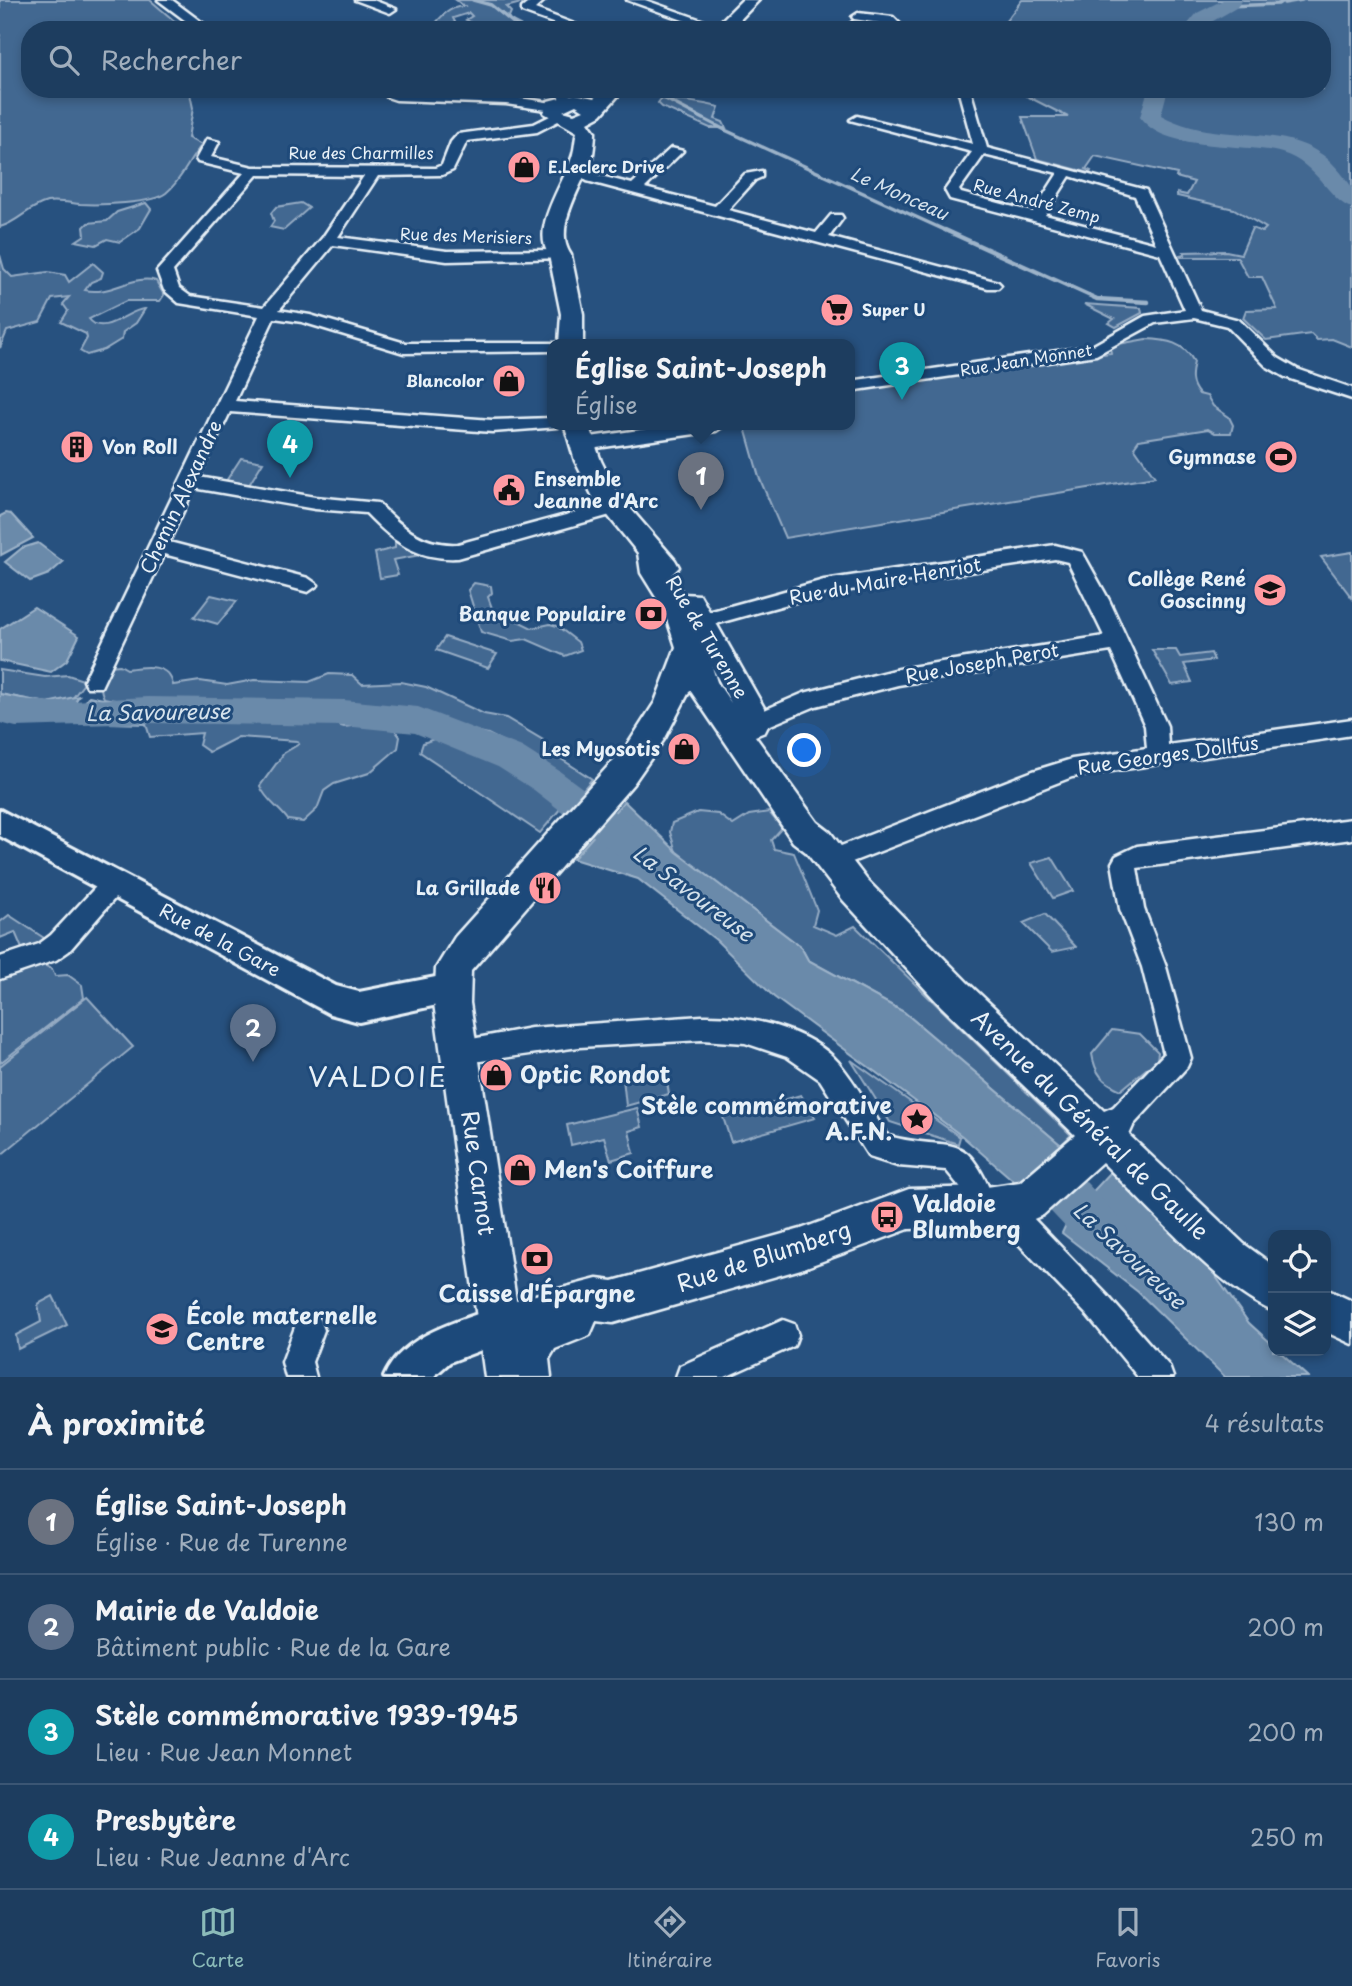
<!DOCTYPE html>
<html lang="fr">
<meta charset="utf-8">
<style>
body{margin:0;font-family:"Playpen Sans",sans-serif;background:#2a4868;color:#f1f3f6}
.controls{position:absolute;right:21px;bottom:21px;display:grid;overflow:hidden;border-radius:14px;box-shadow:0 4px 10px #0003}
.controls button{width:63px;height:63px;display:grid;place-items:center;padding:0;border:0;border-bottom:2px solid #3b5674;background:#1d3d5f;color:#f1f3f6;font:35px sans-serif}
.you{position:absolute;left:805px;top:751px;width:24px;height:24px;margin:-18px;border:5px solid #fff;border-radius:50%;background:#1a73e8;box-shadow:0 0 0 10px #1a73e833}
.badge{display:grid;place-items:center;width:46px;height:46px;border-radius:50%;background:#8bbbb9;color:#fff;font-size:23px;font-weight:700}
.pin{position:absolute;translate:-50% -58px;filter:drop-shadow(0 2px 4px #0008)}
.pin::after{content:'';position:absolute;top:37px;width:24px;height:21px;background:inherit;clip-path:polygon(0 0,100% 0,50% 100%)}
.popup{position:absolute;left:547px;top:339px;width:308px;height:91px;box-sizing:border-box;display:grid;place-content:center;border-radius:14px;background:#1d3d5f;filter:drop-shadow(0 2px 5px #0005);font-size:23px;white-space:nowrap;color:#a0aebd}
.popup b{font-size:26px;color:#f1f3f6}
.popup::after{content:'';position:absolute;left:50%;top:100%;margin-left:-14px;border:14px solid transparent;border-top-color:#1d3d5f}
.list{margin:0;padding:0;list-style:none}
h2{display:flex;justify-content:space-between;align-items:center;height:91px;margin:0;padding:0 28px;font-size:30px}
h2 small{font-size:23px;font-weight:400;color:#a0aebd}
.list li{display:grid;grid-template-columns:46px 1fr auto;gap:21px;align-items:center;box-sizing:border-box;height:105px;padding:0 28px;border-top:2px solid #3b5674}
.list b{display:block;font-size:26px;white-space:nowrap}
.list p{margin:0;font-size:23px;white-space:nowrap;color:#a0aebd}
.list em{font-size:23px;font-style:normal;color:#a0aebd}
.icon{flex:none;width:38px;height:38px;fill:none;stroke:currentColor;stroke-width:2;stroke-linecap:round;stroke-linejoin:round}
.map{position:relative;flex:none;width:1352px;height:1377px;overflow:hidden}
.search{position:absolute;background:#1d3d5f;box-shadow:0 4px 10px #0003;left:21px;right:21px;top:21px;height:77px;display:flex;align-items:center;gap:18px;box-sizing:border-box;padding:0 24px;border-radius:28px;color:#a0aebd;font-size:26px}
.sheet{height:511px;background:#1d3d5f}
nav{display:flex;justify-content:space-around;align-items:center;box-sizing:border-box;height:98px;border-top:2px solid #3b5674;background:#1d3d5f;font-size:19px;color:#a0aebd}
nav a{display:grid;justify-items:center;gap:4px}
nav .on{color:#8bbbb9}
.map>svg:first-child{display:block}
.green{fill:#436891;stroke:#96acc4;stroke-width:2}
.water{fill:#6b8aaa;stroke:#9db3c9;stroke-width:2}
.lines{fill:none;stroke-linecap:round;stroke-linejoin:round}
.stream-far1{stroke:#9db3c9;stroke-width:3.5}
.stream{stroke:#9db3c9;stroke-width:4.5}
.river{fill:#6b8aaa;fill-rule:evenodd}
.minor-casing{stroke:#e8f1f8;stroke-width:5}
.tertiary-casing{stroke:#e8f1f8;stroke-width:6}
.secondary-casing{stroke:#e8f1f8;stroke-width:5}
.minor{fill:#1f4a7a;fill-rule:evenodd}
.tertiary{fill:#1f4a7a;fill-rule:evenodd}
.secondary{fill:#1f4a7a;fill-rule:evenodd}
.labels{text-anchor:middle;stroke-width:6;stroke-linejoin:round;paint-order:stroke}
.far-street-label{font-size:16px;fill:#e8f1f8;stroke:#1f4a7a}
.far-poi-label{font-size:16px;font-weight:bold;fill:#e8f1f8;stroke:#1f4a7a;text-anchor:start}
.far-water-label{font-size:18px;font-style:italic;fill:#d5e2ec;stroke:#1f4a7a}
.poi-label{font-size:19px;font-weight:bold;fill:#e8f1f8;stroke:#1f4a7a;text-anchor:end}
.street-label{font-size:19px;fill:#e8f1f8;stroke:#1f4a7a}
.water-label{font-size:21px;font-style:italic;fill:#d5e2ec;stroke:#1f4a7a}
.near-poi-label{font-size:23px;font-weight:bold;fill:#e8f1f8;stroke:#1f4a7a;text-anchor:start}
.near-street-label{font-size:23px;fill:#e8f1f8;stroke:#1f4a7a}
.near-quarter-label{font-size:28px;letter-spacing:2px;fill:#e8f1f8;stroke:#1f4a7a}
</style>
<div class="map">
<svg width="1352" height="1377" viewBox="0 0 1352 1377">
<rect width="100%" height="100%" fill="#27517f"/>
<filter id="ink" filterUnits="userSpaceOnUse"><feTurbulence type="fractalNoise" baseFrequency=".0143" numOctaves="2"/><feDisplacementMap in="SourceGraphic" scale="14" xChannelSelector="R" yChannelSelector="G"/><feConvolveMatrix kernelMatrix="1 2 1 2 8 2 1 2 1" color-interpolation-filters="sRGB"/></filter>
<g filter="url(#ink)">
<g class="green">
<path d="M0,0H150L185,30H30V89H195L190,94L193,108L188,138L202,145C188,160 183,179 166,193C152,204 98,205 80,204C70,203 57,200 47,202C28,207 18,222 0,227Z"/>
<path d="M456,0H532L506,7L511,12L508,19L520,25L516,29L522,30L476,25L466,20L472,16L469,13L453,18L455,22L447,29L432,28C440,17 449,7 464,6Z"/>
<polygon points="1022,0 1352,0 1352,347 1332,339 1317,340 1311,334 1266,340 1243,318 1246,310 1277,309 1262,277 1248,277 1237,257 1181,257 1180,255 1185,254 1184,252 1226,251 1241,254 1252,228 1262,232 1266,228 1234,209 1177,196 1177,193 1187,195 1194,182 1176,177 1177,174 1095,156 1086,169 1091,171 1090,173 1037,159 1022,117 1068,117 1013,89 1322,89 1322,30 999,30"/>
<path d="M661,99C680,100 699,102 719,107L715,119L723,122L726,128H710L662,107L658,103Z"/>
<polygon points="146,203 151,209 140,228 120,242 107,239 96,245 76,241 85,235 84,227 88,223 107,221 117,212"/>
<polygon points="301,203 309,208 284,230 270,227 274,221 271,213 276,207"/>
<path d="M0,255L4,269L12,277L48,272L65,275L69,282L93,263L103,272L101,278L91,282L85,290C111,296 132,274 156,281L164,295L160,301H126L89,319C103,338 130,308 145,309L136,323L123,332L122,339L104,350L87,355L80,351L87,338L86,334L61,322L68,311L63,304L69,297L52,299L40,322L7,331L0,348Z"/>
<polygon points="1084,304 1141,308 1142,313 1116,327 1109,323 1114,319"/>
<path d="M1146,339C1167,340 1184,342 1194,362C1191,375 1190,384 1199,394L1207,396L1213,406L1229,417L1233,425L1231,433H1215L1208,429L1139,440L1134,447L1155,477L785,538L759,477L744,424H850V389L1111,353L1110,347L1113,345Z"/>
<polygon points="241,458 263,462 249,485 226,481"/>
<polygon points="395,542 420,555 393,560 398,575 380,578 375,553 395,548"/>
<polygon points="1352,552 1352,598 1321,557"/>
<polygon points="474,583 491,586 492,593 488,597 492,608 532,628 550,624 557,626 578,642 581,650 565,656 526,639 512,641 481,632 468,590"/>
<polygon points="211,595 237,601 218,624 194,617"/>
<polygon points="445,637 497,654 488,668 436,650"/>
<polygon points="1152,650 1176,650 1180,657 1211,653 1214,660 1184,664 1192,682 1172,685"/>
<path d="M120,665L127,669C145,666 169,663 173,685L200,681L227,685L254,680L309,682L329,674L352,675L362,684L401,682L426,687L484,714L506,718L543,740L546,749L592,779L582,791L569,786L542,761L488,734L450,725L427,712L397,714L378,708L354,712L318,709L287,717L329,722L344,727L368,724L395,730L400,737L398,748L369,773L334,784L324,791L317,809L303,822L288,820C279,807 266,801 260,786L284,753L299,744L297,741L238,737L209,752L199,745L202,733L150,737L146,724L158,714L178,709C157,697 128,705 104,698C98,686 101,677 109,666Z"/>
<polygon points="0,670 45,677 68,675 86,681 71,700 47,703 0,694"/>
<path d="M439,737C488,749 524,777 561,808L540,833L420,752L423,743Z"/>
<polygon points="698,812 718,814 733,825 749,815 769,812 782,828 771,840 774,849 794,853 817,910 813,925 837,935 855,926 1071,1135 1061,1145 904,1012 808,960 801,947 676,852 670,832 672,823"/>
<polygon points="1052,857 1073,891 1053,898 1031,863"/>
<polygon points="1045,914 1076,947 1052,952 1023,923"/>
<polygon points="9,915 44,938 44,943 23,951 15,932 0,938 0,922"/>
<polygon points="40,963 52,969 55,976 68,975 82,985 84,998 0,1063 0,972"/>
<polygon points="87,997 133,1047 0,1156 0,1066"/>
<path d="M1112,1030L1140,1034L1158,1052L1157,1060L1121,1090C1103,1082 1095,1074 1092,1054Z"/>
<polygon points="851,1060 960,1137 958,1144 890,1122"/>
<polygon points="666,1076 669,1094 626,1106 623,1078"/>
<polygon points="801,1095 815,1118 731,1142 723,1117"/>
<polygon points="637,1108 642,1127 629,1131 634,1153 611,1160 604,1137 571,1145 567,1125"/>
<polygon points="53,1296 67,1325 18,1349 16,1335 41,1322 38,1304"/>
</g>
<g class="water">
<polygon points="6,513 11,514 33,538 1,555 0,516"/>
<polygon points="38,543 63,562 49,574 30,581 5,562 22,548"/>
<polygon points="34,607 79,636 67,660 51,672 0,661 0,629"/>
<polygon points="0,694 47,703 79,696 62,722 26,724 0,721"/>
<polygon points="89,696 117,702 168,703 180,709 158,714 146,724 72,722"/>
<polygon points="624,801 677,852 801,947 808,960 904,1012 1061,1145 1015,1182 962,1136 774,997 716,940 638,879 573,859"/>
<polygon points="1111,1172 1211,1270 1249,1323 1273,1345 1273,1351 1279,1351 1308,1377 1225,1377 1138,1292 1062,1233 1070,1216"/>
</g>
<g class="lines">
<g class="stream-far1">
<polyline points="473,0 491,5 522,30"/>
<polyline points="1284,3 1302,0"/>
<polyline points="1228,6 1278,4 1284,0"/>
<polyline points="646,89 725,130 949,232"/>
</g>
<polyline class="stream" points="945,230 1097,299 1148,302"/>
<g class="river">
<polygon points="1223,0 1243,0 1236,8 1206,25 1206,30 1187,30 1187,25 1197,13"/>
<path d="M1148,89H1168L1161,115C1213,144 1273,124 1318,152C1332,160 1342,174 1352,187V208C1330,202 1317,163 1282,153C1245,142 1164,153 1140,117Z"/>
<polygon points="0,697 53,702 148,697 344,700 418,707 522,747 558,770 654,841 659,852 654,863 641,868 628,863 534,790 498,767 415,733 344,726 148,723 16,727 0,723"/>
<path d="M1002,1115C1050,1135 1089,1187 1125,1224L1132,1240L1125,1256L1109,1263L1093,1256L1018,1177L987,1151L981,1136L987,1121Z"/>
</g>
<defs>
<g id="minor">
<polygon points="158,0 172,0 212,30 198,30"/>
<polygon points="355,0 373,0 396,9 390,13"/>
<polygon points="532,0 545,0 535,9 590,30 572,30 522,12 522,8"/>
<polygon points="627,0 645,0 727,29 711,30"/>
<polygon points="858,13 893,17 901,25 891,30 850,28 848,25 854,21 886,24 854,19 852,17"/>
<polygon points="290,23 298,23 300,26 298,30 286,30"/>
<polygon points="388,89 506,96 553,103 560,107 553,111 506,104 396,100 387,97"/>
<polygon points="553,89 566,89 574,100 563,103"/>
<path d="M958,89H970L987,148L1146,190L1201,310L1239,320L1278,358L1297,369L1352,388V399L1285,377L1266,366L1227,326L1194,318L1155,323L1096,355L850,391V381L1092,346L1145,316L1185,310L1160,254L950,199L945,190L972,152L850,120L857,116L973,144ZM984,155L1058,173L1033,212L961,193L959,190ZM1070,176L1135,196L1156,244L1045,215Z"/>
<path d="M554,114L566,117L537,132L467,141L453,170L442,175L378,176L338,237L447,251L560,250L568,255L565,258L447,261L333,245L279,310L310,315L405,343H558L552,344V351L404,353L302,322L274,318L235,401L492,420L552,418V424H560L558,427L492,432L230,412L199,477L315,497L378,503C402,527 422,546 458,544L614,502L621,504L623,508L621,512L458,558C416,560 394,542 366,513L315,509L194,488L169,542L308,578L318,585L308,592L164,554L101,687H87L84,681L259,316L179,303L164,290L157,271L244,173L198,162L196,159L207,139L219,142L211,157L253,167L435,168L442,165L451,142L458,134L534,124ZM257,175L364,176L323,237L264,307L190,296L179,288L173,271Z"/>
<polygon points="671,148 683,151 645,188 715,206 745,174 762,171 762,177 755,180 728,210 816,233 831,215 841,215 843,218 829,237 998,282 1001,285 998,288 988,288 587,181 574,170 579,158 576,154 583,150 593,158 588,169 597,175 632,184"/>
<polygon points="682,424 725,425 716,431 583,450 574,444 583,438"/>
<polygon points="1055,545 1082,552 1085,557 1109,600 1167,726 1168,745 1352,719 1352,735 1072,777 839,867 831,870 823,867 819,860 823,853 1033,771 1072,759 1147,748 1145,726 1111,651 898,685 816,706 754,732 746,730 743,724 746,718 804,693 898,669 1104,636 1068,562 1055,559 824,594 701,628 694,626 691,621 694,616 824,580"/>
<polygon points="1352,819 1352,839 1137,868 1144,909 1166,967 1191,1058 1187,1067 1124,1135 1114,1139 1104,1135 1100,1126 1104,1117 1164,1054 1142,967 1120,909 1112,863 1116,856 1137,846"/>
<polygon points="114,873 122,876 126,883 122,890 69,951 56,960 0,979 0,957 39,944 51,935 106,876"/>
<path d="M702,1016C746,1015 809,1028 839,1063C857,1085 872,1112 888,1136C955,1154 964,1124 996,1204L1000,1195L1010,1191L1020,1195L1031,1216L1107,1295L1169,1366L1173,1377H1138L1087,1315L1011,1236L997,1207L993,1216L983,1220L973,1216L963,1191L946,1170L898,1166L869,1157L820,1080L787,1057L745,1043L702,1040L579,1047L459,1064L450,1061L446,1052L450,1043L531,1028Z"/>
<polygon points="309,1315 320,1319 324,1330 312,1362 316,1377 286,1377 282,1362 298,1319"/>
<polygon points="783,1320 794,1324 798,1335 794,1346 725,1377 676,1377 680,1366"/>
</g>
<g id="tertiary">
<polygon points="0,810 336,986 359,992 451,974 462,978 467,988 462,998 451,1002 359,1022 330,1014 0,836"/>
<path d="M500,1306L513,1312L519,1325L513,1338L450,1362L433,1377H384C402,1334 460,1321 500,1306Z"/>
</g>
<g id="secondary">
<polygon points="742,0 759,0 730,30 712,30"/>
<path d="M603,89H624L601,115L588,122L595,132C595,139 594,147 593,154C585,183 551,227 571,255L583,314V344H559L561,314L549,255C530,227 565,183 573,154C575,147 575,139 577,132L544,113L548,101L575,94L594,98ZM576,105L584,110L574,114L563,111Z"/>
<path d="M564,424H588L601,461L617,493L675,560L679,567L671,575L683,594L700,595L767,713L769,724L765,732L755,736L817,822L830,832L867,880L967,982L1104,1111L1114,1107L1128,1113L1133,1126L1129,1135L1244,1244L1273,1265V1311C1221,1291 1145,1203 1102,1162L1043,1215L1029,1221L987,1227L909,1229L801,1269L613,1323L596,1321L590,1335L555,1349L549,1359L551,1377H485L434,1003L436,968L455,937L628,744L655,702L676,647L664,610L641,573L638,553L593,497L575,461ZM712,667L731,703L717,682ZM690,690L793,842L806,852L843,900L941,1006L1075,1135L1020,1182L987,1187L909,1189L801,1229L613,1281L597,1279L516,1300L470,1003L471,971L633,784L665,738Z"/>
<polygon points="1326,1289 1352,1301 1352,1344 1326,1332"/>
</g>
</defs>
<use href="#minor" class="minor-casing"/>
<use href="#tertiary" class="tertiary-casing"/>
<use href="#secondary" class="secondary-casing"/>
<use href="#minor" class="minor"/>
<use href="#tertiary" class="tertiary"/>
<use href="#secondary" class="secondary"/>
</g>
</g>
<defs>
<symbol id="shop-disc" viewBox="-11 -11 22 22"><circle r="9.5" fill="#ff9aa2" stroke="#1f4a7a"/><path d="M-5-2.5h2.3a2.7 3.5 0 0 1 5.4 0H5L5.5 6h-11ZM-1.5-2.5h3a1.5 2.3 0 0 0-3 0Z" fill="#111"/></symbol>
<symbol id="supermarket-disc" viewBox="-11 -11 22 22"><circle r="9.5" fill="#ff9aa2" stroke="#1f4a7a"/><path d="M-6-5.5h2.5l.6 2H6L4.5 2H-2.5L-4.4-4H-6ZM-1.5 3.2a1.3 1.3 0 1 0 .1 0ZM3 3.2a1.3 1.3 0 1 0 .1 0Z" fill="#111"/></symbol>
<symbol id="building-disc" viewBox="-11 -11 22 22"><circle r="9.5" fill="#ff9aa2" stroke="#1f4a7a"/><path d="M-4-6H4V6H1V3H-1V6H-4ZM-2.5-4.3h1.7v1.8h-1.7ZM.8-4.3h1.7v1.8H.8ZM-2.5-1h1.7V.8h-1.7ZM.8-1h1.7V.8H.8Z" fill="#111"/></symbol>
<symbol id="stadium-disc" viewBox="-11 -11 22 22"><circle r="9.5" fill="#ff9aa2" stroke="#1f4a7a"/><path d="M0-5a6.5 5 0 1 0 0 10a6.5 5 0 1 0 0-10ZM-3.5-1.8h7v3.6h-7Z" fill="#111"/></symbol>
<symbol id="civic-disc" viewBox="-11 -11 22 22"><circle r="9.5" fill="#ff9aa2" stroke="#1f4a7a"/><path d="M-.6-6.5H3V-4.5H.6V-3L4-1V1h2V6H-6V1h2V-1L-.6-3ZM-1.2 2.5V6h2.4V2.5Z" fill="#111"/></symbol>
<symbol id="school-disc" viewBox="-11 -11 22 22"><circle r="9.5" fill="#ff9aa2" stroke="#1f4a7a"/><path d="M0-5L7-2L0 1L-7-2ZM-4 1L0 2.5L4 1V4Q0 6-4 4Z" fill="#111"/></symbol>
<symbol id="bank-disc" viewBox="-11 -11 22 22"><circle r="9.5" fill="#ff9aa2" stroke="#1f4a7a"/><path d="M-6-4H6V4H-6ZM0-2.3a2.3 2.3 0 1 0 0 4.6a2.3 2.3 0 1 0 0-4.6Z" fill="#111"/></symbol>
<symbol id="restaurant-disc" viewBox="-11 -11 22 22"><circle r="9.5" fill="#ff9aa2" stroke="#1f4a7a"/><path d="M-5-6h1v4h1v-4h1v4h1v-4h1v5L-1.5 .5V6h-2V.5L-5-1ZM5-6V6H3V1.5H1.5Q1.5-4 5-6Z" fill="#111"/></symbol>
<symbol id="sight-disc" viewBox="-11 -11 22 22"><circle r="9.5" fill="#ff9aa2" stroke="#1f4a7a"/><path d="M0-6L1.8-2.2L6-1.7L2.9 1.2L3.7 5.4L0 3.3L-3.7 5.4L-2.9 1.2L-6-1.7L-1.8-2.2Z" fill="#111"/></symbol>
<symbol id="bus-disc" viewBox="-11 -11 22 22"><circle r="9.5" fill="#ff9aa2" stroke="#1f4a7a"/><path d="M-5-6H5V4H4V6H2V4H-2V6H-4V4H-5ZM-3.5-4V0h7V-4ZM-3.5 1.2v1.5H-2V1.2ZM2 1.2v1.5H3.5V1.2Z" fill="#111"/></symbol>
</defs>
<g fill-rule="evenodd">
<use href="#shop-disc" x="505" y="148" width="38" height="38"/>
<use href="#supermarket-disc" x="818" y="291" width="38" height="38"/>
<use href="#shop-disc" x="490" y="362" width="38" height="38"/>
<use href="#building-disc" x="58" y="428" width="38" height="38"/>
<use href="#stadium-disc" x="1262" y="438" width="38" height="38"/>
<use href="#civic-disc" x="490" y="471" width="38" height="38"/>
<use href="#school-disc" x="1251" y="571" width="38" height="38"/>
<use href="#bank-disc" x="632" y="595" width="38" height="38"/>
<use href="#shop-disc" x="665" y="730" width="38" height="38"/>
<use href="#restaurant-disc" x="526" y="869" width="38" height="38"/>
<use href="#shop-disc" x="477" y="1056" width="38" height="38"/>
<use href="#sight-disc" x="898" y="1100" width="38" height="38"/>
<use href="#shop-disc" x="501" y="1151" width="38" height="38"/>
<use href="#bus-disc" x="868" y="1198" width="38" height="38"/>
<use href="#bank-disc" x="518" y="1240" width="38" height="38"/>
<use href="#school-disc" x="143" y="1310" width="38" height="38"/>
</g>
<g class="labels">
<g class="far-street-label">
<text x="361" y="159">Rue des Charmilles</text>
<text transform="translate(1037 201) rotate(15)" y="6">Rue André Zemp</text>
<text transform="translate(466 236) rotate(2)" y="6">Rue des Merisiers</text>
<text transform="translate(1026 360) rotate(-9)" y="6">Rue Jean Monnet</text>
</g>
<g class="far-poi-label">
<text x="548" y="173">E.Leclerc Drive</text>
<text x="862" y="316">Super U</text>
<text x="484" y="387" text-anchor="end">Blancolor</text>
</g>
<g class="far-water-label">
<text transform="translate(899 194) rotate(24)" y="6">Le Monceau</text>
</g>
<g class="poi-label">
<text x="102" y="454" text-anchor="start">Von Roll</text>
<text x="1256" y="464">Gymnase</text>
<text x="534" y="486" text-anchor="start">Ensemble<tspan x="534" dy="22">Jeanne d'Arc</tspan></text>
<text x="1246" y="586">Collège René<tspan x="1246" dy="22">Goscinny</tspan></text>
<text x="626" y="621">Banque Populaire</text>
<text x="660" y="756">Les Myosotis</text>
<text x="520" y="895">La Grillade</text>
</g>
<g class="street-label">
<text transform="translate(181 497) rotate(-65)" y="7">Chemin Alexandre</text>
<text transform="translate(885 581) rotate(-10)" y="7">Rue du Maire Henriot</text>
<text transform="translate(707 637) rotate(59)" y="7">Rue de Turenne</text>
<text transform="translate(982 663) rotate(-10)" y="7">Rue Joseph Perot</text>
<text transform="translate(1168 755) rotate(-8)" y="7">Rue Georges Dollfus</text>
<text transform="translate(220 940) rotate(28)" y="7">Rue de la Gare</text>
</g>
<g class="water-label">
<text transform="translate(158 713) rotate(-1)" y="7">La Savoureuse</text>
<text transform="translate(693 894) rotate(37)" y="7">La Savoureuse</text>
<text transform="translate(1129 1256) rotate(43)" y="7">La Savoureuse</text>
</g>
<g class="near-poi-label">
<text x="520" y="1083">Optic Rondot</text>
<text x="892" y="1114" text-anchor="end">Stèle commémorative<tspan x="892" dy="26">A.F.N.</tspan></text>
<text x="544" y="1178">Men's Coiffure</text>
<text x="912" y="1212">Valdoie<tspan x="912" dy="26">Blumberg</tspan></text>
<text x="537" y="1302" text-anchor="middle">Caisse d'Épargne</text>
<text x="186" y="1324">École maternelle<tspan x="186" dy="26">Centre</tspan></text>
</g>
<g class="near-street-label">
<text transform="translate(1090 1125) rotate(44)" y="8">Avenue du Général de Gaulle</text>
<text transform="translate(478 1173) rotate(82)" y="8">Rue Carnot</text>
<text transform="translate(764 1257) rotate(-18)" y="8">Rue de Blumberg</text>
</g>
<g class="near-quarter-label">
<text x="378" y="1087">VALDOIE</text>
</g>
</g>
</svg>
<div class="controls">
<button><svg class="icon" aria-label="locate" viewBox="0 0 24 24"><circle cx="12" cy="12" r="6"/><path d="M12 2v4M12 18v4M2 12h4M18 12h4"/></svg></button>
<button><svg class="icon" aria-label="layers" viewBox="0 0 24 24"><path d="M12 4l9 5-9 5-9-5zM3 14l9 5 9-5"/></svg></button>
</div>
<div class="you"></div>
<div class="pin badge" style="left:701px;top:510px;background:#6b7280">1</div>
<div class="popup"><b>Église Saint-Joseph</b>Église</div>
<div class="pin badge" style="left:253px;top:1062px;background:#5c6f8a">2</div>
<div class="pin badge" style="left:902px;top:400px;background:#0f9aa8">3</div>
<div class="pin badge" style="left:290px;top:478px;background:#0f9aa8">4</div>
<div class="search"><svg class="icon" aria-label="search" viewBox="0 0 24 24"><circle cx="10" cy="10" r="6"/><path d="M15 15l6 6"/></svg>Rechercher</div>
</div>
<section class="sheet">
<h2>À proximité<small>4 résultats</small></h2>
<ul class="list">
<li><span class="badge" style="background:#6b7280">1</span><div><b>Église Saint-Joseph</b><p>Église · Rue de Turenne</p></div><em>130 m</em></li>
<li><span class="badge" style="background:#5c6f8a">2</span><div><b>Mairie de Valdoie</b><p>Bâtiment public · Rue de la Gare</p></div><em>200 m</em></li>
<li><span class="badge" style="background:#0f9aa8">3</span><div><b>Stèle commémorative 1939-1945</b><p>Lieu · Rue Jean Monnet</p></div><em>200 m</em></li>
<li><span class="badge" style="background:#0f9aa8">4</span><div><b>Presbytère</b><p>Lieu · Rue Jeanne d'Arc</p></div><em>250 m</em></li>
</ul>
</section>
<nav>
<a class="on"><svg class="icon" aria-label="map" viewBox="0 0 24 24"><path d="M3 6l6-2 6 2 6-2v14l-6 2-6-2-6 2zM9 4v14M15 6v14"/></svg>Carte</a>
<a><svg class="icon" aria-label="directions" viewBox="0 0 24 24"><path d="M12 3l9 9-9 9-9-9zM9 14v-3h6M13 9l2 2-2 2"/></svg>Itinéraire</a>
<a><svg class="icon" aria-label="saved" viewBox="0 0 24 24"><path d="M7 4h10v16l-5-4-5 4z"/></svg>Favoris</a>
</nav>
